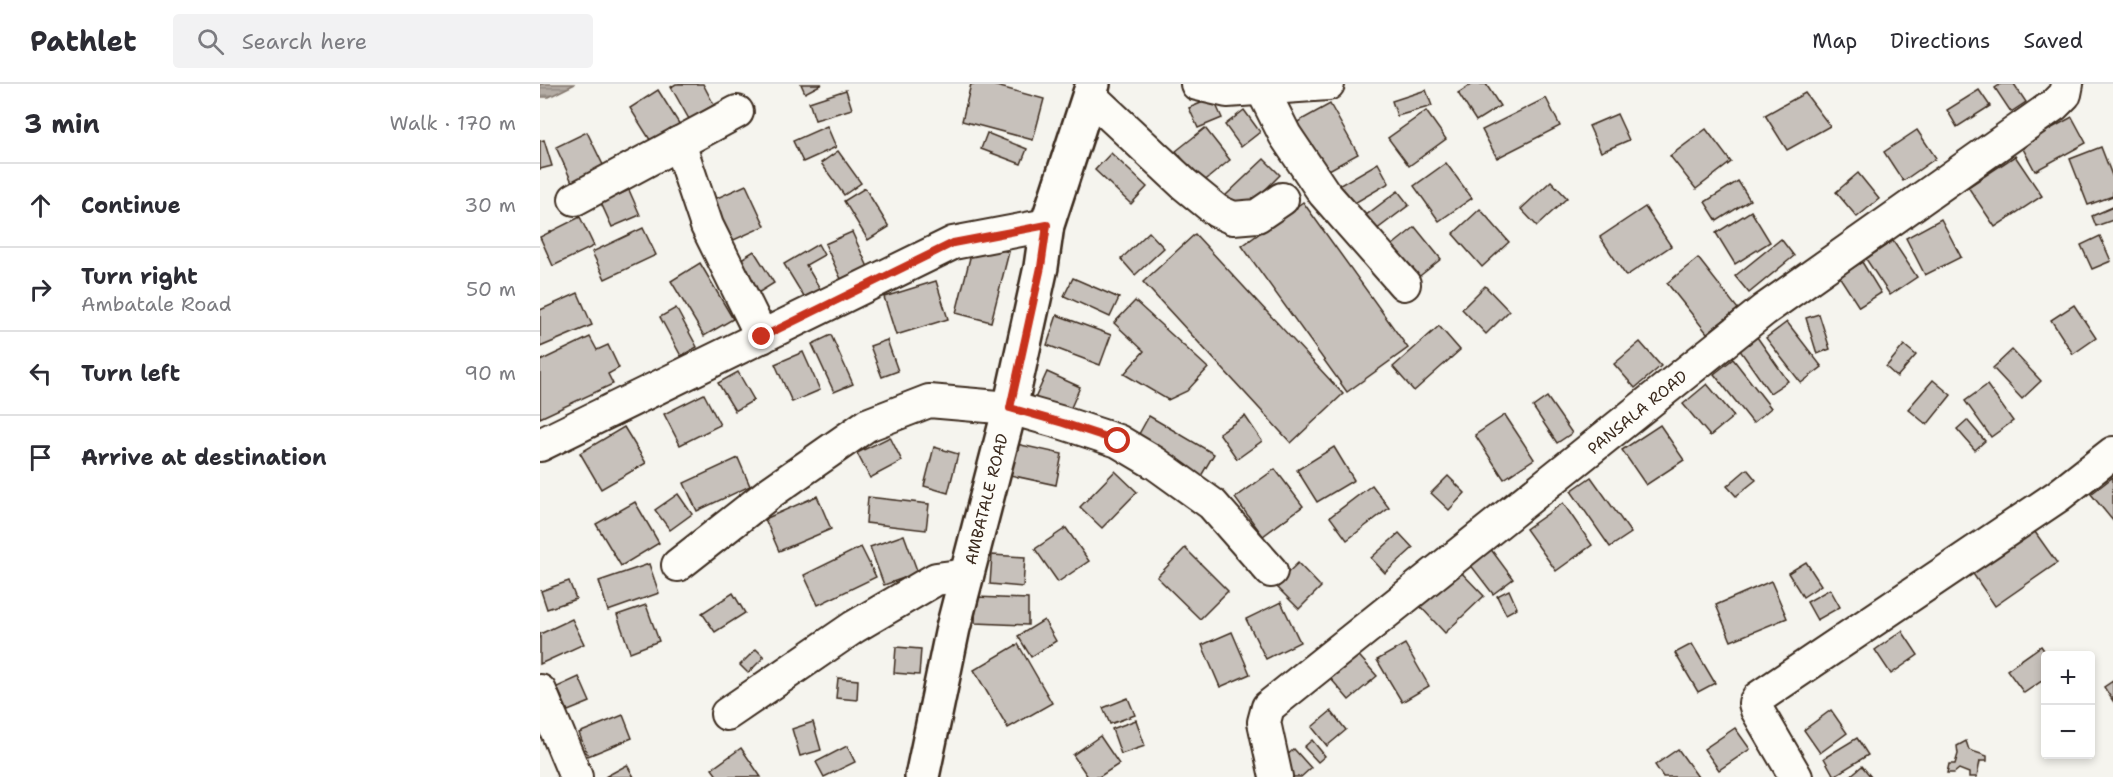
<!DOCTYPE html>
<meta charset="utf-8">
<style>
body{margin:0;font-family:"Shantell Sans",sans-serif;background:#f2f2f3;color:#2b2b33}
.controls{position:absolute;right:18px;bottom:18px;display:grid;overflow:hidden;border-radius:6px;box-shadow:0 3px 9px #0003}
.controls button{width:54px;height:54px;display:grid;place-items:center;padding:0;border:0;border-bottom:2px solid #e1e1e2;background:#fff;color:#2b2b33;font:30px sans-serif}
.stop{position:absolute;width:18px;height:18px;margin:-14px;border:4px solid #c8321e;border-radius:50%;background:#fff}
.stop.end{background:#c8321e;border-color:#fff;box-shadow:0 2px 6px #0008}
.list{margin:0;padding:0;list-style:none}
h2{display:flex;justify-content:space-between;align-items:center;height:78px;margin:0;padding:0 24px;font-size:26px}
h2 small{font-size:20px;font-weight:400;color:#7c7c81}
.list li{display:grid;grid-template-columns:39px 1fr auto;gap:18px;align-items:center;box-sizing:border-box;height:84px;padding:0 24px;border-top:2px solid #e1e1e2}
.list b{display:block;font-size:22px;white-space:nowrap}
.list p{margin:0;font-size:20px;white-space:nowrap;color:#7c7c81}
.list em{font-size:20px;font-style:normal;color:#7c7c81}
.icon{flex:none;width:33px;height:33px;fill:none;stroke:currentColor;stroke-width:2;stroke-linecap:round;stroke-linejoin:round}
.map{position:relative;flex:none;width:1573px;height:693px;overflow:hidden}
header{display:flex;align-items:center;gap:36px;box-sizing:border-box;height:84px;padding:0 30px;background:#fff;border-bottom:2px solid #e1e1e2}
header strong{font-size:28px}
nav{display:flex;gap:33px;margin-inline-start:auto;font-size:21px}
.search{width:420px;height:54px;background:#f2f2f3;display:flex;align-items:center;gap:15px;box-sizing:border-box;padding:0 21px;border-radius:6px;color:#7c7c81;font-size:22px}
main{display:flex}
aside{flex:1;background:#fff}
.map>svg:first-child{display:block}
.water{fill:url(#water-rules);stroke:#84786e;stroke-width:1.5}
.building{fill:#c7c1bb;stroke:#3b2a1e;stroke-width:1.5}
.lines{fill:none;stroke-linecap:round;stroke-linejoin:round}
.minor-casing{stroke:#3b2a1e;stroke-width:36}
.major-casing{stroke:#3b2a1e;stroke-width:38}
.minor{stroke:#fdfcf7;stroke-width:32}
.major{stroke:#fdfcf7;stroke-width:33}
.route{stroke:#c8321e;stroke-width:8}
.labels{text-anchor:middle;stroke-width:4.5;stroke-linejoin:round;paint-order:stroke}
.street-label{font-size:16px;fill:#3b2a1e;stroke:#fdfcf7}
</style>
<header>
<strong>Pathlet</strong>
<div class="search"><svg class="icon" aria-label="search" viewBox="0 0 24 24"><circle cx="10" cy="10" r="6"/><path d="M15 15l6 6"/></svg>Search here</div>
<nav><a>Map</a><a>Directions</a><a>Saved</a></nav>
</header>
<main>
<aside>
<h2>3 min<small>Walk · 170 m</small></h2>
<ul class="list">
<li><svg class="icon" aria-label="ahead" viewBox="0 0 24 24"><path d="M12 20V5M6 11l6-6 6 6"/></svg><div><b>Continue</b></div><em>30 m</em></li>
<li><svg class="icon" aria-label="right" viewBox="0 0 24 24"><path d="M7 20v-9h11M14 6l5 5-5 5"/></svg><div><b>Turn right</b><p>Ambatale Road</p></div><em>50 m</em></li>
<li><svg class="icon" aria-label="left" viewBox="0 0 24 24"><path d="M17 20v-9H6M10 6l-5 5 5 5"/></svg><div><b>Turn left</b></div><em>90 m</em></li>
<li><svg class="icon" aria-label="arrive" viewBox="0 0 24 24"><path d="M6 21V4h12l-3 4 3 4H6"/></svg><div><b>Arrive at destination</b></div></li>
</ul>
</aside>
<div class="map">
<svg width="1573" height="693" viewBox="0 0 1573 693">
<defs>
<pattern id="water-rules" width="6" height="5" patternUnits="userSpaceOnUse" patternTransform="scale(1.5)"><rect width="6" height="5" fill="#b4aca4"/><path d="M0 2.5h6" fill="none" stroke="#948c85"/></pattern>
</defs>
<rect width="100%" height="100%" fill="#f5f4ee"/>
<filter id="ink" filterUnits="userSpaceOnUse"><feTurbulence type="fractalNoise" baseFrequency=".0167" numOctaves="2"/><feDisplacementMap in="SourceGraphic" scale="12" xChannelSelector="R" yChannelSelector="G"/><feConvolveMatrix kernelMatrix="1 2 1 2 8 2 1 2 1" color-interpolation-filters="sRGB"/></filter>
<g filter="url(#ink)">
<polygon class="water" points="0,0 35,0 9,13 0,13"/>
<g class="building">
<polygon points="136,0 163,0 174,21 149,35 131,3"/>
<polygon points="261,0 282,0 265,9"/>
<polygon points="431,0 449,0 504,15 493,56 422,37"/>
<polygon points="932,0 946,0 960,22 936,37 918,9"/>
<polygon points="1461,0 1474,0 1486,18 1471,28 1455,4"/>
<polygon points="118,6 140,41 112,59 90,24"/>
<polygon points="306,6 312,25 275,36 269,18"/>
<polygon points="886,6 892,22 857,32 852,17"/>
<polygon points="1439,6 1450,22 1417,43 1407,26"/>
<polygon points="1265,9 1290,42 1247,66 1225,31"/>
<polygon points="673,14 682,34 658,44 649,24"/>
<polygon points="1006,14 1020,42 957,74 942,46"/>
<polygon points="790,20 818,70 780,91 752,41"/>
<polygon points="704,26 720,48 701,63 685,41"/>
<polygon points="886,27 906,55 869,82 848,54"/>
<polygon points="1077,30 1089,56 1061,68 1049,42"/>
<polygon points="1532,33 1546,59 1495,87 1481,61"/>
<polygon points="287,42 296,63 263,78 253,57"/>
<polygon points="665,44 690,76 662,99 636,67"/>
<polygon points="1166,45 1191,78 1156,105 1130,72"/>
<polygon points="1377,46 1396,74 1363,97 1344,68"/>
<polygon points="47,48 64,83 32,98 16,63"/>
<polygon points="447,49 487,65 481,80 441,65"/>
<polygon points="4,56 12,82 0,85 0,57"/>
<polygon points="1561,63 1573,94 1573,112 1548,121 1530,75"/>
<polygon points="298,67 321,99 304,111 281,79"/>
<polygon points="571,69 607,103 591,120 555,86"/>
<polygon points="1475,72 1502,112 1455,143 1428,103"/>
<polygon points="724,75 740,91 702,129 685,112"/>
<polygon points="838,79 849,99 806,124 795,104"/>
<polygon points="906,79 932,114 899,137 874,102"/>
<polygon points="1318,89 1339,115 1317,133 1296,108"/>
<polygon points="1011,97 1027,114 997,142 981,125"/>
<polygon points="1198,97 1210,116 1177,137 1165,118"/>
<polygon points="206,101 225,142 187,159 168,118"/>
<polygon points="325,104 349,143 328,156 304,117"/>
<polygon points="89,106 100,131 72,143 61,119"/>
<polygon points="858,107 869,121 832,149 821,135"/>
<polygon points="763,118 868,264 807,308 702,162"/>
<polygon points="1105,123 1131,162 1086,192 1060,153"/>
<polygon points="1573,123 1573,136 1556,142 1552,132"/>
<polygon points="940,125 969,158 942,183 913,150"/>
<polygon points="1211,127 1230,158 1195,180 1176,149"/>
<polygon points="40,133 54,162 13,182 0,153"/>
<polygon points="1401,135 1421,173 1385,191 1366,154"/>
<polygon points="875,143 901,175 871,199 845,167"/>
<polygon points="103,144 116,171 65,195 52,168"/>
<polygon points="312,148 328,183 301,195 285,160"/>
<polygon points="609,148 624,164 595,191 581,175"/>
<polygon points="655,150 803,310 751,359 603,198"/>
<polygon points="1560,152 1571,177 1552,185 1541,161"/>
<polygon points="1241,155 1254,172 1209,209 1195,192"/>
<polygon points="1353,157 1377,193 1350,211 1326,175"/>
<polygon points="434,158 469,168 451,238 416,229"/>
<polygon points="278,160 284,171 266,181 282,208 267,218 244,180"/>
<polygon points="214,167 234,199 218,209 198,177"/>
<polygon points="1158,174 1198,225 1167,249 1127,199"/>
<polygon points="1322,178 1341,209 1319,223 1299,192"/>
<polygon points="160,179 193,235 164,252 131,197"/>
<polygon points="533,194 579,214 570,233 524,212"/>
<polygon points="396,197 408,235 356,251 344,213"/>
<polygon points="945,202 969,227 946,250 922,225"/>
<polygon points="38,209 52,241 0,263 0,226"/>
<polygon points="595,217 668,284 647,307 628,316 584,290 604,267 574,239"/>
<polygon points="1534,221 1556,254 1533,270 1511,236"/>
<polygon points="136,224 157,263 141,272 120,233"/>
<polygon points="1279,230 1290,265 1277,270 1266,234"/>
<polygon points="517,231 571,251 560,281 507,261"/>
<polygon points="1247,238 1282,283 1261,299 1226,254"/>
<polygon points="899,242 920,266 874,307 853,283"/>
<polygon points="291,251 313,300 294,308 272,260"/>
<polygon points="50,253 57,266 68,261 79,284 68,290 73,300 0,334 0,277"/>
<polygon points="1217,253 1248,297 1230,309 1199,265"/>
<polygon points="347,256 358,287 342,293 330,262"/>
<polygon points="1100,258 1121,282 1095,304 1074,280"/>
<polygon points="1364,261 1376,271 1357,293 1346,283"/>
<polygon points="1472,266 1501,297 1482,315 1453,284"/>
<polygon points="263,268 280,306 252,318 235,280"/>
<polygon points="1193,275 1231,324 1213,339 1174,290"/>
<polygon points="198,288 214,316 195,327 178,299"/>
<polygon points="507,288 540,303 526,335 493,319"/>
<polygon points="1393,296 1411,311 1387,341 1368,325"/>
<polygon points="1167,300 1194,332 1170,352 1143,320"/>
<polygon points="1447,301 1473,337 1451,353 1425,317"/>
<polygon points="164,310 180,341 140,361 124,330"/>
<polygon points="1007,313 1032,349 1017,359 993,323"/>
<polygon points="965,331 994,375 964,395 935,351"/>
<polygon points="609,332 674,370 658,397 594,359"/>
<polygon points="705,332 722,357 697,375 679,349"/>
<polygon points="1427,336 1445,357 1435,366 1417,345"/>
<polygon points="1120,341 1144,376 1106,401 1082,366"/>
<polygon points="84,343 106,379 61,405 40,369"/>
<polygon points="350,353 362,377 330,394 317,369"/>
<polygon points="472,359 522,370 516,401 465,390"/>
<polygon points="394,363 418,370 408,409 384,402"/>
<polygon points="794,363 814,396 777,418 757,386"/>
<polygon points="198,374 210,402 157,427 144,399"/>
<polygon points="735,385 763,422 723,452 695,414"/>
<polygon points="1207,385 1216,396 1196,412 1187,402"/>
<polygon points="575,387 597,408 562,444 540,423"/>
<polygon points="908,392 925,409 909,426 891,409"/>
<polygon points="1051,393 1091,449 1070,463 1031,407"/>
<polygon points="1573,393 1573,437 1551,410"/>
<polygon points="832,401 849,424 807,456 790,433"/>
<polygon points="138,410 152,430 130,446 115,426"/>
<polygon points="277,412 291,445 239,467 225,435"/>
<polygon points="328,413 389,420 386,446 326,439"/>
<polygon points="95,418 119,459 81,482 56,440"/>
<polygon points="1023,419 1052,461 1016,487 986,445"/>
<polygon points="1490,441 1517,479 1455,522 1429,484"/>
<polygon points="526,444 549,477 518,498 495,465"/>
<polygon points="859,449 873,464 845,489 831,474"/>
<polygon points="364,451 378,489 344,501 330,463"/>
<polygon points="947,460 973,495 953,510 926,475"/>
<polygon points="321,463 336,493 278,521 264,491"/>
<polygon points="645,464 688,507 660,535 617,493"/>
<polygon points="452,471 485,473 483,503 450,500"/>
<polygon points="1266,478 1281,501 1263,513 1248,489"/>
<polygon points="758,479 781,503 759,525 735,501"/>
<polygon points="109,480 119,509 68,527 59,497"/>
<polygon points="918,485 944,512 905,549 879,521"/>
<polygon points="29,497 36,515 7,525 1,507"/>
<polygon points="1231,497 1247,534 1191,557 1176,521"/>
<polygon points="1290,505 1300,523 1277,536 1267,518"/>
<polygon points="969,506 977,524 966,530 957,512"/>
<polygon points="193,509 205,529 175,548 162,529"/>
<polygon points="436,513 488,515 488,541 435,539"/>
<polygon points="741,518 760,558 726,575 706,535"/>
<polygon points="106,521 119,557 90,568 77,531"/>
<polygon points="32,535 44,560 0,580 0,550"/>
<polygon points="504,536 516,557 491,573 478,552"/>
<polygon points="1362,547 1378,571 1351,590 1335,566"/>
<polygon points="692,548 710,590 680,603 662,561"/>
<polygon points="478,560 512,619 468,644 434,586"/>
<polygon points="865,560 889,602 862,618 837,576"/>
<polygon points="1152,560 1175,599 1158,608 1135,569"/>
<polygon points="1501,562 1508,572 1506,572 1506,594 1484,609 1467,586"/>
<polygon points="356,563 381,565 379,591 354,589"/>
<polygon points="216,565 224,573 208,589 200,581"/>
<polygon points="813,565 837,592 809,616 786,589"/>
<polygon points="39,593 50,618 28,627 17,603"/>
<polygon points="298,594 318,596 317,616 296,614"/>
<polygon points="1573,597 1573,617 1564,603"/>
<polygon points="588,614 595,631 570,640 563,624"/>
<polygon points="1291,626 1307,649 1280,669 1264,646"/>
<polygon points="791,627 806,646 787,662 772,643"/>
<polygon points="83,631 92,654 48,672 39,649"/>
<polygon points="596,636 605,662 581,670 572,645"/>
<polygon points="273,638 281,666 260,672 252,645"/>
<polygon points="1195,644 1210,665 1179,686 1164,665"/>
<polygon points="560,652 579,680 559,693 548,693 533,671"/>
<polygon points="1317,654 1328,671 1294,692 1284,674"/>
<polygon points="772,656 785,672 778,678 764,663"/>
<polygon points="1426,657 1429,666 1447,672 1447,677 1440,677 1437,693 1429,693 1429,689 1419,685 1414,689 1407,689 1409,680 1415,680 1418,670 1417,662"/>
<polygon points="307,662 315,678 284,693 276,678"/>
<polygon points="201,664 221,693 178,693 172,685"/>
<polygon points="754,665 771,684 761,693 744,693 735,682"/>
<polygon points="1138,665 1158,693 1123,693 1115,681"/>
<polygon points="87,681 94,693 65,693"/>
<polygon points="1322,682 1331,693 1309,693"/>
</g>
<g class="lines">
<defs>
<g id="minor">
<polyline points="657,0 687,7 788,0"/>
<polyline points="722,5 745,51 784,109 864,200"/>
<polyline points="549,11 644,100 677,127 693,134 717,132 742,115"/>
<polyline points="139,59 167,142 222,253"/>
<polyline points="35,115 197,28"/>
<polyline points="0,361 413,159 507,141"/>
<polyline points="138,481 231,408 327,341 389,317 470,324 523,339 578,357 615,379 672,420 731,487"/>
<polyline points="0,607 36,693"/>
<polyline points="187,630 314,543 396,495 427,491"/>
<polyline points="736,693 724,638 728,623 1224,226 1514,21 1525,10 1527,0"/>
<polyline points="1256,693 1217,626 1215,619 1218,614 1518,412 1573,369"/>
</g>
<polyline id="major" points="382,693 413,544 470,324 501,183 507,141 553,0"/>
</defs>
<use href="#minor" class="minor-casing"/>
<use href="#major" class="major-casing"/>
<use href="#minor" class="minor"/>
<use href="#major" class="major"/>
</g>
</g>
<g class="lines" filter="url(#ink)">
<polyline class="route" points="222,253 413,159 507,141 501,183 470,324 523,339 578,357"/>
</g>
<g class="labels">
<g class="street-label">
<text transform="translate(1097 328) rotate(-39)" y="6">PANSALA ROAD</text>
<text transform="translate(446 415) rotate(-76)" y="6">AMBATALE ROAD</text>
</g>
</g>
</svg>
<div class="controls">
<button>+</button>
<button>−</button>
</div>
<div class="stop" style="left:578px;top:357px"></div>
<div class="stop end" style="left:222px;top:253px"></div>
</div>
</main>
